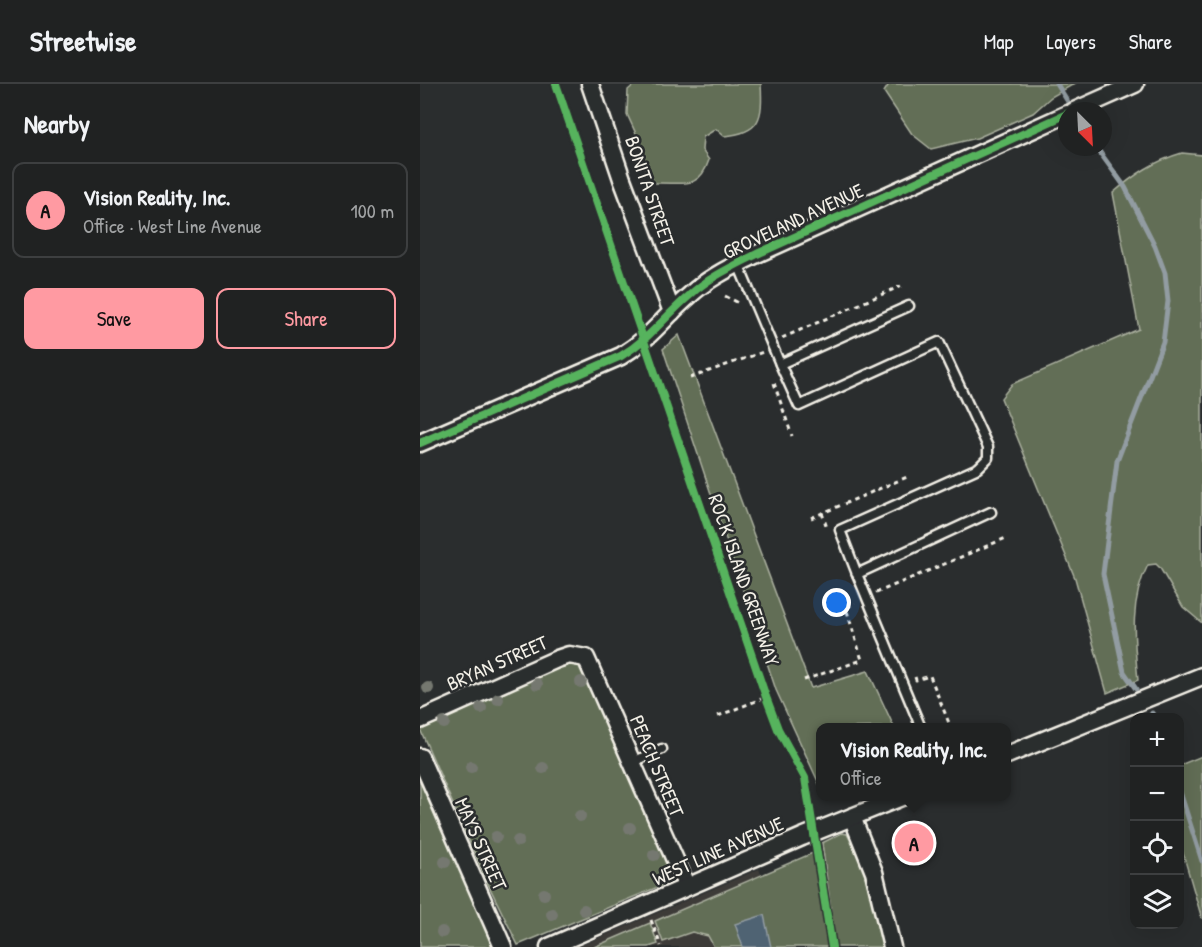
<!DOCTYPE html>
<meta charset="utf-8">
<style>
body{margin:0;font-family:"Patrick Hand",sans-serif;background:#2d2f2f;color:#f1f3f6}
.controls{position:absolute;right:18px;bottom:18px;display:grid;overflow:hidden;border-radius:12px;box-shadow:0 6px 24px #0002}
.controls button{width:54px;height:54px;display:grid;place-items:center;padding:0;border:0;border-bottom:2px solid #3d3f40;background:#202222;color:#f1f3f6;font:30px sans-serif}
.compass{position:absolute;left:638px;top:18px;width:54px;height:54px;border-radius:50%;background:#202222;box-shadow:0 6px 24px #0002;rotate:156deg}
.you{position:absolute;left:417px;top:519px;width:21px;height:21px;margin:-15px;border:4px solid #fff;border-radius:50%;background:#1a73e8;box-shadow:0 0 0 9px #1a73e833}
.badge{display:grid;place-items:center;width:39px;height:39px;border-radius:50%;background:#ff9aa2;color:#111;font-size:20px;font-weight:700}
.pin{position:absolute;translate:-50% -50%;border:3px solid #fff;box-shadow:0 2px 6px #0006}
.popup{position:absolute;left:396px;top:639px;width:195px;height:78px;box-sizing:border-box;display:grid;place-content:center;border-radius:12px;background:#202222;filter:drop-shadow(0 2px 4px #0005);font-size:20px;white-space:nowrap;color:#a2a4a5}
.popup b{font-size:22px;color:#f1f3f6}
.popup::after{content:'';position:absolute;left:50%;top:100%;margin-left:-12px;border:12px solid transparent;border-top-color:#202222}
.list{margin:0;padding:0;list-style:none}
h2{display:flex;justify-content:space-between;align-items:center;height:78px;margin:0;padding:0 24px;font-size:26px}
h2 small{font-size:20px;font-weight:400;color:#a2a4a5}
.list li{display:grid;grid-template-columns:39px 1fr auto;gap:18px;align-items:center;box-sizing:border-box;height:96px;margin:0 12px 12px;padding:0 12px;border:2px solid #3d3f40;border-radius:12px}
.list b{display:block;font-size:22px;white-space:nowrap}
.list p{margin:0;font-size:20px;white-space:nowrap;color:#a2a4a5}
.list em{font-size:20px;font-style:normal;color:#a2a4a5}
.actions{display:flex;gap:12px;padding:18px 24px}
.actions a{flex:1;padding:14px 0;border:2px solid #ff9aa2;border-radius:12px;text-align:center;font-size:21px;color:#ff9aa2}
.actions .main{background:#ff9aa2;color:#111}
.icon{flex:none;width:33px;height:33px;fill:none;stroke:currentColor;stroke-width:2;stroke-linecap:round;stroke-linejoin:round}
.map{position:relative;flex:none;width:782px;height:863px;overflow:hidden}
header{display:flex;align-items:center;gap:36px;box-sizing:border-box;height:84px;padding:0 30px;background:#202222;border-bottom:2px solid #3d3f40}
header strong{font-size:28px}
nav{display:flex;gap:33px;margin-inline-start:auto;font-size:21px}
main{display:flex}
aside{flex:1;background:#202222}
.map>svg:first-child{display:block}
.built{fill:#3e3b39}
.green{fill:#626e56;stroke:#abb09f;stroke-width:1.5}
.water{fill:#506373;stroke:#929ca2;stroke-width:1.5}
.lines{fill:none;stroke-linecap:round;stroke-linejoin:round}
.stream{stroke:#929ca2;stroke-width:5}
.service-casing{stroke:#f4f1e8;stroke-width:13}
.minor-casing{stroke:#f4f1e8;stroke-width:21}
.path{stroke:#f4f1e8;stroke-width:3;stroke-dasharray:4.5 4.5;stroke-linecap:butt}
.service{stroke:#2a2d2e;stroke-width:8}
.minor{stroke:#2a2d2e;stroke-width:16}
.cycleway-casing{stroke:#2a2d2e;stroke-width:11}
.cycleway{stroke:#56b35d;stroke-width:8}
.tree{fill:#757870}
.labels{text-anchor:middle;stroke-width:5;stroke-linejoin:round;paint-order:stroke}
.street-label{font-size:20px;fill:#f4f1e8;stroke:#2a2d2e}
</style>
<header>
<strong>Streetwise</strong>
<nav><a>Map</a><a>Layers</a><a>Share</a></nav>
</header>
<main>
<aside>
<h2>Nearby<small></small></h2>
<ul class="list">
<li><span class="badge">A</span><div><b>Vision Reality, Inc.</b><p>Office · West Line Avenue</p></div><em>100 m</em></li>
</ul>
<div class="actions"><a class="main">Save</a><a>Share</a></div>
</aside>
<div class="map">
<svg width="782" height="863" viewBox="0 0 782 863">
<rect width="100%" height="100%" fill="#2a2d2e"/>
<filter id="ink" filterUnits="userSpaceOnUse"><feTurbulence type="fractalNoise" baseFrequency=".0167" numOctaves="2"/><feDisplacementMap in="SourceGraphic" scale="12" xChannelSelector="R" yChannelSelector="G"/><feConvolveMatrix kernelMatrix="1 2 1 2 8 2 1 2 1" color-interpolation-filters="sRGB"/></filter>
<g filter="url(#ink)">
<polygon class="built" points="339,785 370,863 158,863"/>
<g class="green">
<path d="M215,0H341C343,34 341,49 304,52L296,45L283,53L282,66L289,76C279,107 262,98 235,99L225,87L222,63L207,30L208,6Z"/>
<polygon points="469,0 654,0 631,13 613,29 557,54 511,65 492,50 464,8"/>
<path d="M762,69L782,71V539L763,523L740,484L736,480L728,481C709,517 714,556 718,596L687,609L655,494L581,314L592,300L719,245L693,109C714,91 734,77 762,69Z"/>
<polygon points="259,251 391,604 448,587 474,643 401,644 401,704 356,606 243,265"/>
<polygon points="153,576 160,579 254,792 250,798 98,861 68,800 0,645 2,641"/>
<polygon points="782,672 782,835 760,759 760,681"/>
<polygon points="0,698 74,863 0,863"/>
<polygon points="422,749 427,750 442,779 463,863 416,863 402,759"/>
<polygon points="395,768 409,863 294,863 288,852 272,848 243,858 235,837"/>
<polygon points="230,839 238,860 229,863 174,863"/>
</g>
<polygon class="water" points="344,831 351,863 323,863 315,840"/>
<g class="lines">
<g class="stream">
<polyline points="637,0 653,26"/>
<polyline points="676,63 705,103 735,162 745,189 748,217 743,258 697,377 683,490 704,588 716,605"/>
<polyline points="732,629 734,634"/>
<polyline points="760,708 782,777"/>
</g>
<defs>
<g id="service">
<polyline points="318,180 360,280"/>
<polyline points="437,490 420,446 558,384 568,374 568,363 519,258 379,322 360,280 489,222"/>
<polyline points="501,644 437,490 571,428"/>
<polyline points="213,678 242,665"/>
</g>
<g id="minor">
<polyline points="170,0 202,95 252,228"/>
<polyline points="654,27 715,0"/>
<path d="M0,359L201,272C231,254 244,233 270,211C289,193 314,182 337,170L647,30"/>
<polyline points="0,636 137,575 149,571 166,574 267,803"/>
<polyline points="587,671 782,592"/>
<polyline points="0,673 83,863"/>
<polyline points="432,733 454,788 472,863"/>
<polyline points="129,863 382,753 484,712"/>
</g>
</defs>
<use href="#service" class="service-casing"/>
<use href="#minor" class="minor-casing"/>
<g class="path">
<polyline points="305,212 319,219"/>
<polyline points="362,254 481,202"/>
<polyline points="270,294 343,268"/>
<polyline points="354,299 372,352"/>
<polyline points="402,429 407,444"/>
<polyline points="391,434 487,393"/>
<polyline points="456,509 586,454"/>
<polyline points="495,593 496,596 510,592 531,644"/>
<polyline points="384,596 442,576 426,524 435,519"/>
<polyline points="298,632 346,613"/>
<polyline points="231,836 241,862"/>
</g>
<use href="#service" class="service"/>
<use href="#minor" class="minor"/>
<defs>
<g id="cycleway">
<polyline points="136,0 346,613 358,645 385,694 412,863"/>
<path d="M0,359L201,272C231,254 244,233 270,211C289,193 314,182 337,170L647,30"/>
</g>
</defs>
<use href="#cycleway" class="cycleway-casing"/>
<use href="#cycleway" class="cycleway"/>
</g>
<g class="tree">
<circle cx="161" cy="598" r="6"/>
<circle cx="117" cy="600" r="6"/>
<circle cx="8" cy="604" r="6"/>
<circle cx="78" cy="615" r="6"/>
<circle cx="61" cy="624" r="6"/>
<circle cx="24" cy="639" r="6"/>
<circle cx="51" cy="683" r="6"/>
<circle cx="123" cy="684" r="6"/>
<circle cx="160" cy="732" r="6"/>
<circle cx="210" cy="744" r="6"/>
<circle cx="76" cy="753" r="6"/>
<circle cx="98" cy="757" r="6"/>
<circle cx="234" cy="771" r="6"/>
<circle cx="25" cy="778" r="6"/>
<circle cx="124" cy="810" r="6"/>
<circle cx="164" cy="826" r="6"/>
<circle cx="132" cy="830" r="6"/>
<circle cx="22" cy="848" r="6"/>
</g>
</g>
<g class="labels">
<g class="street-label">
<text transform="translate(230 107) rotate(71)" y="7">BONITA STREET</text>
<text transform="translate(373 137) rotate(-25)" y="7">GROVELAND AVENUE</text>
<text transform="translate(324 496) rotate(71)" y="7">ROCK ISLAND GREENWAY</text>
<text transform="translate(77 579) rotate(-24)" y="7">BRYAN STREET</text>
<text transform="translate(237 682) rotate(67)" y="7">PEACH STREET</text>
<text transform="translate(61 760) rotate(66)" y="7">MAYS STREET</text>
<text transform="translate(298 767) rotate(-24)" y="7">WEST LINE AVENUE</text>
</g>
</g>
</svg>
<div class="controls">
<button>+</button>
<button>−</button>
<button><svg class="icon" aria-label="locate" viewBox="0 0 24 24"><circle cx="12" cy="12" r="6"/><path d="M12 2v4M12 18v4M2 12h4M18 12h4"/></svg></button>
<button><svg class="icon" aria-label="layers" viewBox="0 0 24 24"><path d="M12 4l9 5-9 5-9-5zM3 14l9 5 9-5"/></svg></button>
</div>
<svg class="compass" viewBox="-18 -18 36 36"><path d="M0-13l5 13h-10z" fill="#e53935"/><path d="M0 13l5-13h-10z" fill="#a2a4a5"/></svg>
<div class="you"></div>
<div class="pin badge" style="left:494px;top:759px">A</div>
<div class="popup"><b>Vision Reality, Inc.</b>Office</div>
</div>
</main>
